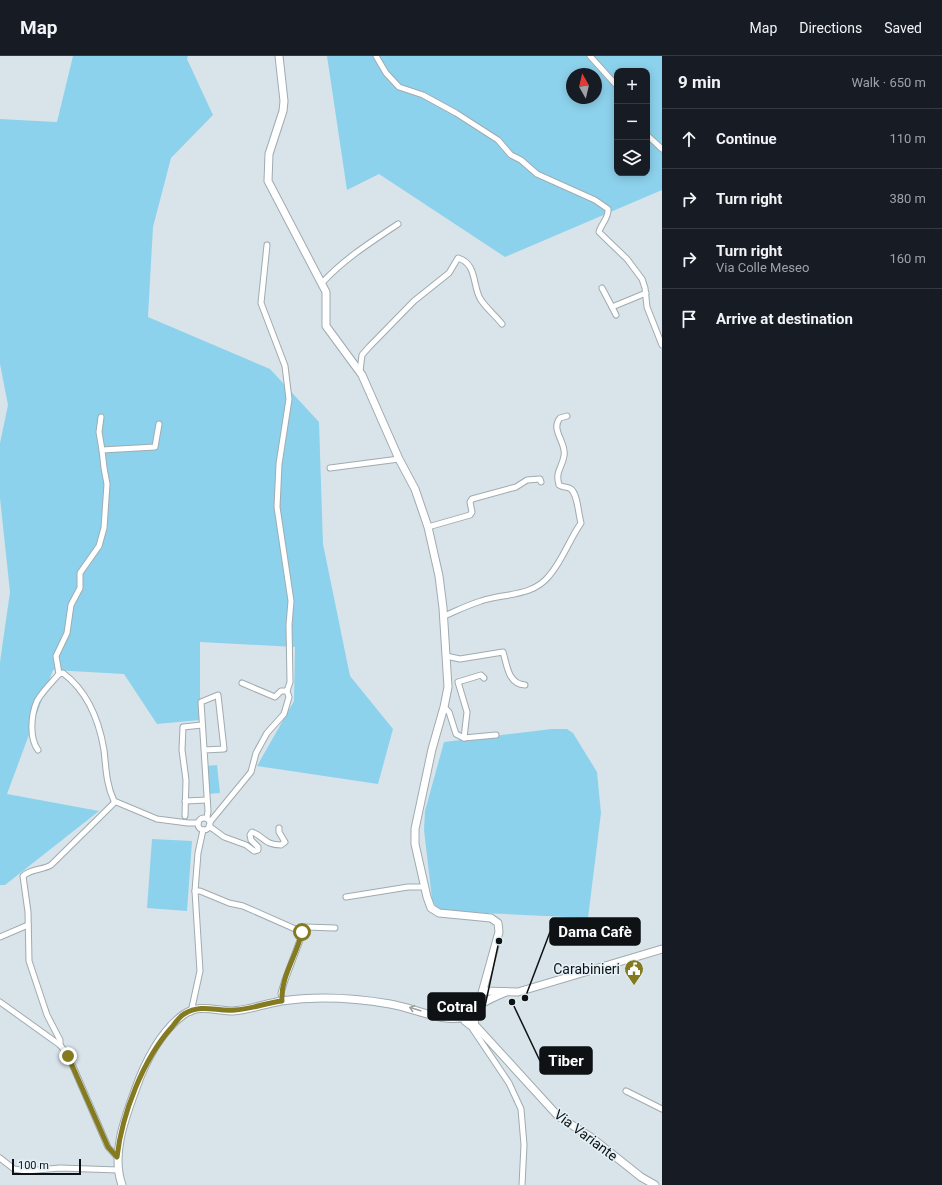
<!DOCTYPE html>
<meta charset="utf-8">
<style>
body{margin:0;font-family:Roboto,sans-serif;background:#20242c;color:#f1f3f6}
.controls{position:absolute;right:12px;top:12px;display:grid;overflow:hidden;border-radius:8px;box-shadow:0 2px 10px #0003}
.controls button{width:36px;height:36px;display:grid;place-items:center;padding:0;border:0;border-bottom:1px solid #363941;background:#171b24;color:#f1f3f6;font:20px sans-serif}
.compass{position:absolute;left:566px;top:12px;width:36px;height:36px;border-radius:50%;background:#171b24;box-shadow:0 2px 10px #0003;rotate:352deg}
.scale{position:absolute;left:12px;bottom:10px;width:69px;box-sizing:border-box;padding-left:4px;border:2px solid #0e1214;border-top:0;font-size:11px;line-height:14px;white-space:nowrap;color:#0e1214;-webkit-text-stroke:3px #e5f1f6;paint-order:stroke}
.stop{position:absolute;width:12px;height:12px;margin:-9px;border:3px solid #847a20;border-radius:50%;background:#fff}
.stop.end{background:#847a20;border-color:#fff;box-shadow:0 1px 4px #0008}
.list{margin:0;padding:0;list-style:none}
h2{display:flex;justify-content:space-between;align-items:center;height:52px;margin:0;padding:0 16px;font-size:17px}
h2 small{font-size:13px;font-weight:400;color:#9ea1a6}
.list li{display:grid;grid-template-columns:26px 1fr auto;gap:12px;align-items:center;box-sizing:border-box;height:60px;padding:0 16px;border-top:1px solid #363941}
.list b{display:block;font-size:15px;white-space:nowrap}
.list p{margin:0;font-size:13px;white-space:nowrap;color:#9ea1a6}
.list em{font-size:13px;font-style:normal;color:#9ea1a6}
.icon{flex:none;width:22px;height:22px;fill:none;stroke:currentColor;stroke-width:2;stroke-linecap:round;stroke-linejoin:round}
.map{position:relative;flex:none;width:662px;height:1129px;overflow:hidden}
header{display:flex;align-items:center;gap:24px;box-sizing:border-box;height:56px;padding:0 20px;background:#171b24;border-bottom:1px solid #363941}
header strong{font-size:19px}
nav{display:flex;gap:22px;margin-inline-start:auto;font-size:14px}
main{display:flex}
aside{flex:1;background:#171b24}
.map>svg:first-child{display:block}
.green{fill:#8dd2ed;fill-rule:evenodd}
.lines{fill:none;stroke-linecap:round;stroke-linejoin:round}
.street-casing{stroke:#a0abb0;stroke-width:7}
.secondary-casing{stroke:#a0abb0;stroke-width:9}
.street{stroke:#fff;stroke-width:5}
.secondary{stroke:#fff;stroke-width:7}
.oneway{stroke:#9fa0a1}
.route{stroke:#847a20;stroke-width:5}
.labels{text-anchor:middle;stroke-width:3;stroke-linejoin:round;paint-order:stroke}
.poi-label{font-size:14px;fill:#0e1214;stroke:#e5f1f6;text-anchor:end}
.street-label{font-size:14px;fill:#0e1214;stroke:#e5f1f6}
.leader{fill:none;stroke:#0e1214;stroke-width:1.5}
.callout-dot{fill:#0e1214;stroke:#e5f1f6;stroke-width:1.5}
.callout{fill:#0e1214;stroke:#0e1214;stroke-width:1.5}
.callout-label{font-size:15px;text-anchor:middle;font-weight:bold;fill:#fff}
</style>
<header>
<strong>Map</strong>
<nav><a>Map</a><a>Directions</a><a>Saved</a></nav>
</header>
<main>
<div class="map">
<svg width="662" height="1129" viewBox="0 0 662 1129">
<rect width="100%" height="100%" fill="#d8e4e9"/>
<g class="green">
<polygon points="73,0 188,0 187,3 213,59 171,102 153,171 148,261 270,313 319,366 323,488 350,620 393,673 378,728 257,710 294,645 295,591 200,586 200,664 157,668 124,618 53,614 7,738 99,755 5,829 0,829 0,606 10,536 0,442 0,387 8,349 0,308 0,63 57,66"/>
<path d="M327,0H662V134L505,201L379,118L347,134ZM617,15H647V117H617ZM572,18H596V42H572Z"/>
<polygon points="552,673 567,673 573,677 597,716 601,757 588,862 443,855 436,851 432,843 424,774 425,755 444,686"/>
<polygon points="217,709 220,737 208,738 206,710"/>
<polygon points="152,783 192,785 187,855 147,852"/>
</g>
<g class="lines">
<defs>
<g id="street">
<path d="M376,0L386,17L399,31L423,39L456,57L498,84L511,99L521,104L537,118L595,144L608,153C609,162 601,168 599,176L627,203L642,223L645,232L647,251L662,289"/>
<polyline points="590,0 617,30"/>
<polyline points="647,79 662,93"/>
<polyline points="267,189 261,247 285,310 289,343 279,408 277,451 291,545 289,569 290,626 287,635"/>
<path d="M322,227C344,203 371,186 398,168"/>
<polyline points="602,232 612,251 646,237"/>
<polyline points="612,251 616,259"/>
<path d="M360,315L362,299L369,291L414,245L449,217L458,202C478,208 472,231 481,244C487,253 496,260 502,268"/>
<polyline points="101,361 99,376 102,394"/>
<polyline points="330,412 399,403"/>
<polyline points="428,471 470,459 472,456 470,446 472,443 516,431 527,424 540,423 541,426"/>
<path d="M444,560C456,555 468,549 481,545C505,537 532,541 549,520C563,504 569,484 581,467C578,457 578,439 571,433C567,430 563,432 559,429C555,415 562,412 564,400C567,387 550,374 560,362L567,360"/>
<path d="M446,600L460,603L503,596C507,609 508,628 525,629"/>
<polyline points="59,618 56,600 67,577 71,549 80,532 80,517 99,490 104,472 107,428 104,412 102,394 155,391 159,368"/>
<polyline points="444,651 449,656 456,678 464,682 496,679"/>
<polyline points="464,682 467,656 458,626 481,619 484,622"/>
<path d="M38,694C29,682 31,659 37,645C42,636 52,626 59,618L63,617C87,635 99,664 104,694C106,711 106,728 114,745L157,763L188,767H198"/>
<polyline points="204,694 224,693 218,639 201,646 208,755 207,762"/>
<polyline points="185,745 207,744"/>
<polyline points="185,760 186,724 182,694 183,671 202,669"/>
<circle cx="204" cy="768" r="6"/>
<polyline points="210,766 251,716 256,697 267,677 284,658 289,641 287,635 281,635 275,641 242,627"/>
<path d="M209,770L224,781L246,789L254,795L258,794V791L251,784L250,779L252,776C265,781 264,789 281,789L285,786L279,776V772"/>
<polyline points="195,835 200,835 229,847 243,850 302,876"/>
<polyline points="346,841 408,831 425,831"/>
<polyline points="0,881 28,869"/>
<polyline points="282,945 281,937 285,924 305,871 335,872"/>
<polyline points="0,946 60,989 68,999 108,1091 117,1101"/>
<polyline points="191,956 200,915 195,835 198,797 203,774"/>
<polyline points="470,969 509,1027 521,1053 524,1089 522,1129"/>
<path d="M60,989V984L47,959L29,905L28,856L23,820C30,813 43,814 51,809L115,746"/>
<polyline points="626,1035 662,1053"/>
<polyline points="0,1102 14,1113 26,1115 60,1112 118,1114"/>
</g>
<g id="secondary">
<polyline points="279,0 284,45 283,55 269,98 268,125 326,236 326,270 362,319 399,403 415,433 428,471 439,520 443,552 448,631 444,651 432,693 415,773 415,788 427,841 431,852 439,857 491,862 498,867 499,876 475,962"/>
<polyline points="483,935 518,936 662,893"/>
<path d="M475,963L474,968L470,969L465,965C469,951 494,941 506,936"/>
<polyline points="474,968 558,1060 592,1082 641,1121 655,1129"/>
<path d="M122,1129C111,1098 125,1062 136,1032C145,1006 161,975 183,959C199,947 216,955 233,955C249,954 265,948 281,945C316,940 355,942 390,948C415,952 441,967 466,961"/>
</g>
</defs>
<use href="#street" class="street-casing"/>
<use href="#secondary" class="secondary-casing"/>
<use href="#street" class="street"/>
<use href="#secondary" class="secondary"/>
</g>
<defs><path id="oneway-shaft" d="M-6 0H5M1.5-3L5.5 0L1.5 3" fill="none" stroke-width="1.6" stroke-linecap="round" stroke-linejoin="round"/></defs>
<use class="oneway" href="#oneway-shaft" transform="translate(415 953) rotate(-163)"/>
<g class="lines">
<path class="route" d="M68,1000L108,1091L117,1101C122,1058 143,1003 172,971C175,967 179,961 184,958C203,947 216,956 235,954C251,953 266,947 282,945C280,922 297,899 302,876"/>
</g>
<defs>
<symbol id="civic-pin" viewBox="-11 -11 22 30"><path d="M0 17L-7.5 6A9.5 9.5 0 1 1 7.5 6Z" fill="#847a20" stroke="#e5f1f6"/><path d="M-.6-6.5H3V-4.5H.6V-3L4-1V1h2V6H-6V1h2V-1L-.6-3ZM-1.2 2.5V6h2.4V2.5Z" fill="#fff"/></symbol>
</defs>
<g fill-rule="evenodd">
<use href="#civic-pin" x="623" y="902" width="22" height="30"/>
</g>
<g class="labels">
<g class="poi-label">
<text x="620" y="918">Carabinieri</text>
</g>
<g class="street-label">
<text transform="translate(586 1079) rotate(37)" y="5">Via Variante</text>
</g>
</g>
<path class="leader" d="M525 942L550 876M499 885L485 950M512 946L540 1005"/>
<g class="callout-dot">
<circle cx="525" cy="942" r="4"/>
<circle cx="499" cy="885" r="4"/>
<circle cx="512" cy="946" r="4"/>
</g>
<g class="callout">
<rect x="550" y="862" width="90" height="27" rx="4"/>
<rect x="428" y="937" width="57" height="27" rx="4"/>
<rect x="540" y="991" width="52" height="27" rx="4"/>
</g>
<g class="callout-label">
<text x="595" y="881">Dama Cafè</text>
<text x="457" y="956">Cotral</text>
<text x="566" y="1010">Tiber</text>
</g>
</svg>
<div class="controls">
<button>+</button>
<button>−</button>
<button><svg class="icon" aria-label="layers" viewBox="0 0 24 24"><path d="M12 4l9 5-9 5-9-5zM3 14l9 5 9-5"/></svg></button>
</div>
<svg class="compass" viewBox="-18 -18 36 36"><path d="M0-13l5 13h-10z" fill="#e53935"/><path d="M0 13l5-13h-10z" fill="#9ea1a6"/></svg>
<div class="scale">100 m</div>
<div class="stop" style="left:302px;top:876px"></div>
<div class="stop end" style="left:68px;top:1000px"></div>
</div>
<aside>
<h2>9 min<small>Walk · 650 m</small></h2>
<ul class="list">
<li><svg class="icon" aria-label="ahead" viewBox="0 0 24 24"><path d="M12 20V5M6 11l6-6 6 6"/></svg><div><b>Continue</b></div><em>110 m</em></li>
<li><svg class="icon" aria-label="right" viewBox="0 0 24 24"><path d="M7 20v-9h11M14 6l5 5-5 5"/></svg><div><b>Turn right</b></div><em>380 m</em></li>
<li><svg class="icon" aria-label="right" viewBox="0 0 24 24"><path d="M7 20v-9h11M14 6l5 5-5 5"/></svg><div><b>Turn right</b><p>Via Colle Meseo</p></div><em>160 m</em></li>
<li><svg class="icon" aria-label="arrive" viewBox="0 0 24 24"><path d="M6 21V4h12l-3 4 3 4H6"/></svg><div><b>Arrive at destination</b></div></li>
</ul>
</aside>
</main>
